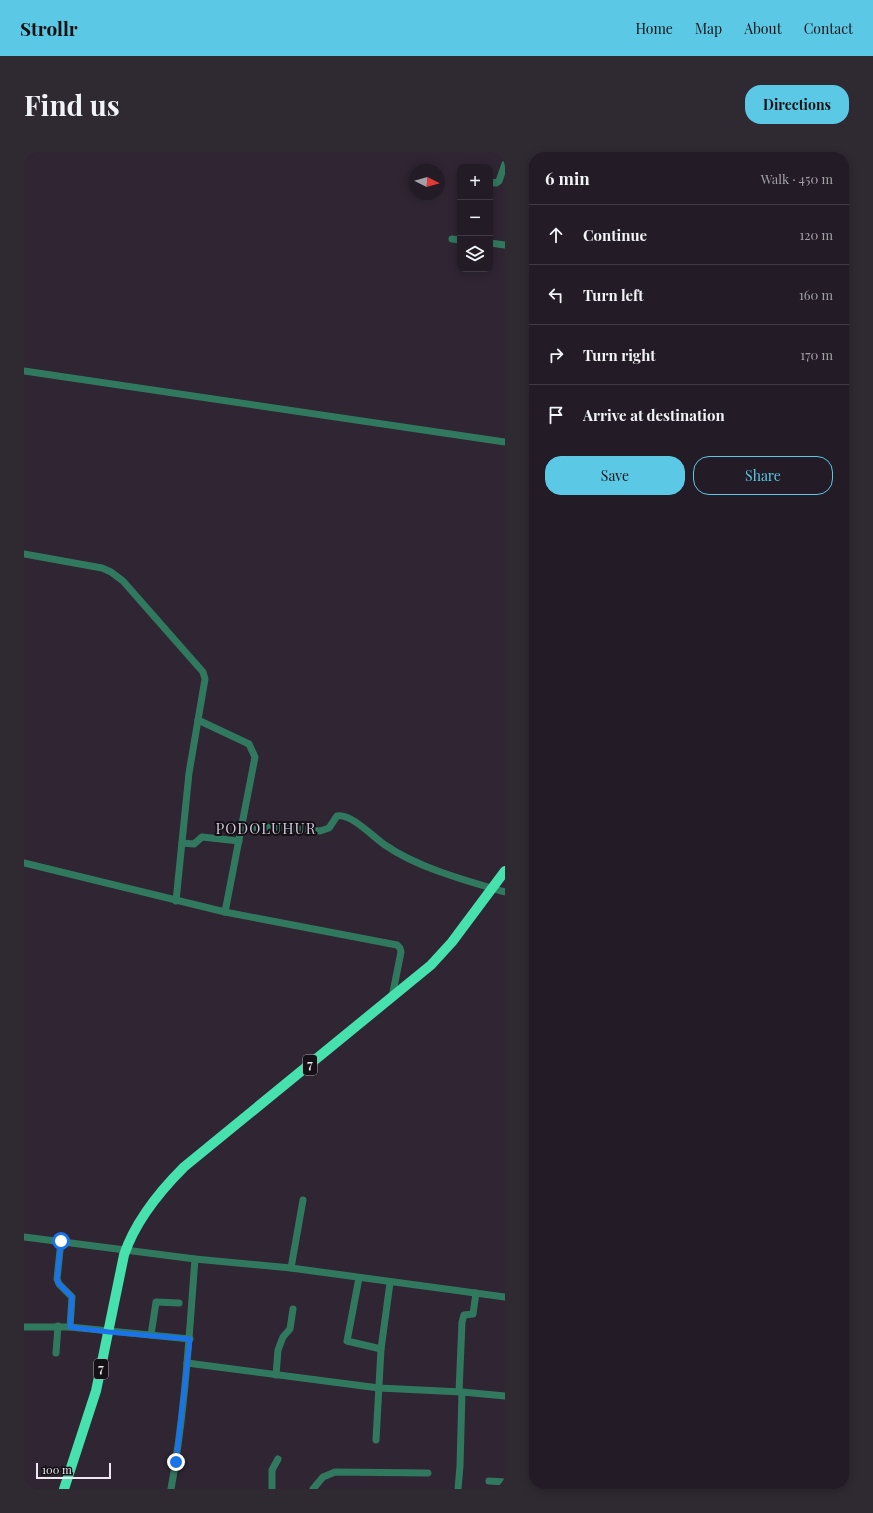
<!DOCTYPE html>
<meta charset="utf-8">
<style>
body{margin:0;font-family:"Playfair Display",serif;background:#2f2932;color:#f1f3f6}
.controls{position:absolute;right:12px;top:12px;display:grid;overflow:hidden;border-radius:8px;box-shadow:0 2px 10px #0003}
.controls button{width:36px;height:36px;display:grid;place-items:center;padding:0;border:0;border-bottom:1px solid #403a43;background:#231c26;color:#f1f3f6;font:20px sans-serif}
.compass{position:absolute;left:385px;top:12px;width:36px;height:36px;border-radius:50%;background:#231c26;box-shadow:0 2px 10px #0003;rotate:95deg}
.scale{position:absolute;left:12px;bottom:10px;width:75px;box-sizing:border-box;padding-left:4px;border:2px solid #eee7f1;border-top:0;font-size:11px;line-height:14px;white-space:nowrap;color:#eee7f1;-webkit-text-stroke:3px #141016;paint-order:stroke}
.stop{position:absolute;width:12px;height:12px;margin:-9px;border:3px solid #1a73e8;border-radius:50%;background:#fff}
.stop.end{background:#1a73e8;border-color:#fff;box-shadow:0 1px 4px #0008}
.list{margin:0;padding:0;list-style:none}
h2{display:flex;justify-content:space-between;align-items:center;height:52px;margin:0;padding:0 16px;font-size:17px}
h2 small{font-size:13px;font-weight:400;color:#a3a1a7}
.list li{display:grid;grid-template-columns:26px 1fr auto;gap:12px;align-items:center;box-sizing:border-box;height:60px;padding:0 16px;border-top:1px solid #403a43}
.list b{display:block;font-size:15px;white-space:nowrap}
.list em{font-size:13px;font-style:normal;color:#a3a1a7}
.actions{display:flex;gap:8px;padding:12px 16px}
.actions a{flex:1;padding:9px 0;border:1px solid #5bc8e6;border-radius:16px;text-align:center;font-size:14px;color:#5bc8e6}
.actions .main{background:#5bc8e6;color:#111}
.icon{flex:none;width:22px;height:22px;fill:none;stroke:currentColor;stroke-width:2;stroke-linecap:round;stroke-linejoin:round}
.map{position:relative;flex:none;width:481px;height:1337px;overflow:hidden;border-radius:16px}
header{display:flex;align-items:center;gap:24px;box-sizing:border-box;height:56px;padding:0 20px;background:#5bc8e6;color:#111}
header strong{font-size:19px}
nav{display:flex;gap:22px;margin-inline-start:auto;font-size:14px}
.intro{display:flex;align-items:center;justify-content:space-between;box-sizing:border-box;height:96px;padding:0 24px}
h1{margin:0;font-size:28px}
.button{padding:10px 18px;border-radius:16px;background:#5bc8e6;color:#111;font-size:14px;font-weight:700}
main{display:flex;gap:24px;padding:0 24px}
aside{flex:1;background:#231c26;border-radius:16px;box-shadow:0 2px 10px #0003}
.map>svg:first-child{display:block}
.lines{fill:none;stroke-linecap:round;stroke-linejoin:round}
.minor{stroke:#31795e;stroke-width:7}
.major{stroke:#48c397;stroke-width:9}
.highway{stroke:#47e1ad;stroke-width:10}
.route{stroke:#1a73e8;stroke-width:5}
.labels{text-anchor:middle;stroke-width:4;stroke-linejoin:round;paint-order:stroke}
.shield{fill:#141016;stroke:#ada6af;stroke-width:1}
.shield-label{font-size:12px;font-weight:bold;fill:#eee7f1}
.quarter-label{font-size:15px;letter-spacing:1px;fill:#d0c3d7;stroke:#141016}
</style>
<header>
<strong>Strollr</strong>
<nav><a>Home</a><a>Map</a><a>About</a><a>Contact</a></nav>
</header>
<div class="intro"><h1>Find us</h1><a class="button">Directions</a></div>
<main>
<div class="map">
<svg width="481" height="1337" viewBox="0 0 481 1337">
<rect width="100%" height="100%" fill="#2f2533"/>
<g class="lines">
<g class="minor">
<polyline points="466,30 472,31 475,29 481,12"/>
<polyline points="428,87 436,88"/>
<polyline points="466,91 481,93"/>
<polyline points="0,219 481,290"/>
<polyline points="0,402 78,416 87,420 99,429 179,520 181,527 165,621 152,749"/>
<polyline points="174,568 225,592 231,605 201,760"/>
<path d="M218,677L251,675L296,679L305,676L313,664C327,661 349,685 361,693C394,716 443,729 481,740"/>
<polyline points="158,691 170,692 178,685 215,689"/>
<polyline points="0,711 201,760 373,793 376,796 377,800 368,845"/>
<polyline points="0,1085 171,1107 267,1116 481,1145"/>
<polyline points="37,1089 33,1127 35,1132 48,1145 46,1175"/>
<polyline points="267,1116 279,1048"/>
<polyline points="335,1126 323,1189 357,1197"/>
<polyline points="0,1175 46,1175 166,1187"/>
<polyline points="127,1183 132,1150 155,1151"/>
<polyline points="32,1201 34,1174"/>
<polyline points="163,1211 355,1236 438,1240 481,1244"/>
<polyline points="252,1223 254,1198 259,1185 266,1177 269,1157"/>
<polyline points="435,1240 438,1170 440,1163 449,1162 452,1141"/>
<polyline points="352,1288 357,1197 366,1131"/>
<polyline points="465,1329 481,1330"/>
<path d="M147,1337C161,1261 165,1184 171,1107"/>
<polyline points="248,1337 248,1318 254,1307"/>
<polyline points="289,1337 299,1325 311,1320 404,1321"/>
<polyline points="434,1337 436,1314 438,1240"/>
</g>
<polyline class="major" points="480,0 481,0"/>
<path class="highway" d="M40,1337L72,1239L100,1103C111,1070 136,1039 160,1015L407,813L428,790L481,719"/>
</g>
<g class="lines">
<polyline class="route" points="37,1089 33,1127 35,1132 48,1145 46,1175 85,1180 166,1187 152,1310"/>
</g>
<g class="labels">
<g class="shield">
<rect x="279" y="903" width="14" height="20" rx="3"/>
<rect x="70" y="1207" width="14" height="20" rx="3"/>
</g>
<g class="shield-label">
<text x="286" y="917">7</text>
<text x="77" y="1221">7</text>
</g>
<g class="quarter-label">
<text x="242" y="682">PODOLUHUR</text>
</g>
</g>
</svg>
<div class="controls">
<button>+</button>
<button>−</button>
<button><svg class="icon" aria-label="layers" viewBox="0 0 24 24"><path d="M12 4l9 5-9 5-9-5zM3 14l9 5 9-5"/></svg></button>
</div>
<svg class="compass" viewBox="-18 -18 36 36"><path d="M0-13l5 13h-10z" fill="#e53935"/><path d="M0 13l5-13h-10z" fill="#a3a1a7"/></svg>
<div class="scale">100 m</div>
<div class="stop" style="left:37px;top:1089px"></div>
<div class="stop end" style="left:152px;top:1310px"></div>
</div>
<aside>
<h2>6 min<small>Walk · 450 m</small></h2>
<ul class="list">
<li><svg class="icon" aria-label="ahead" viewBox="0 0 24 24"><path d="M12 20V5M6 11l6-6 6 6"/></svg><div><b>Continue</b></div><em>120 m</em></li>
<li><svg class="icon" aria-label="left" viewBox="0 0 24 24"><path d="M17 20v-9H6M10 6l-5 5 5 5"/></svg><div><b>Turn left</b></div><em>160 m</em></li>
<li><svg class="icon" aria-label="right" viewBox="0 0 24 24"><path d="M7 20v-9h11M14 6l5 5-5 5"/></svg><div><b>Turn right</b></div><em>170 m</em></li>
<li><svg class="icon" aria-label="arrive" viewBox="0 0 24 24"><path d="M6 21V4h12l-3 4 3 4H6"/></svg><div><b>Arrive at destination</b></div></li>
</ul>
<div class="actions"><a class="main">Save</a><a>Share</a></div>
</aside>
</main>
